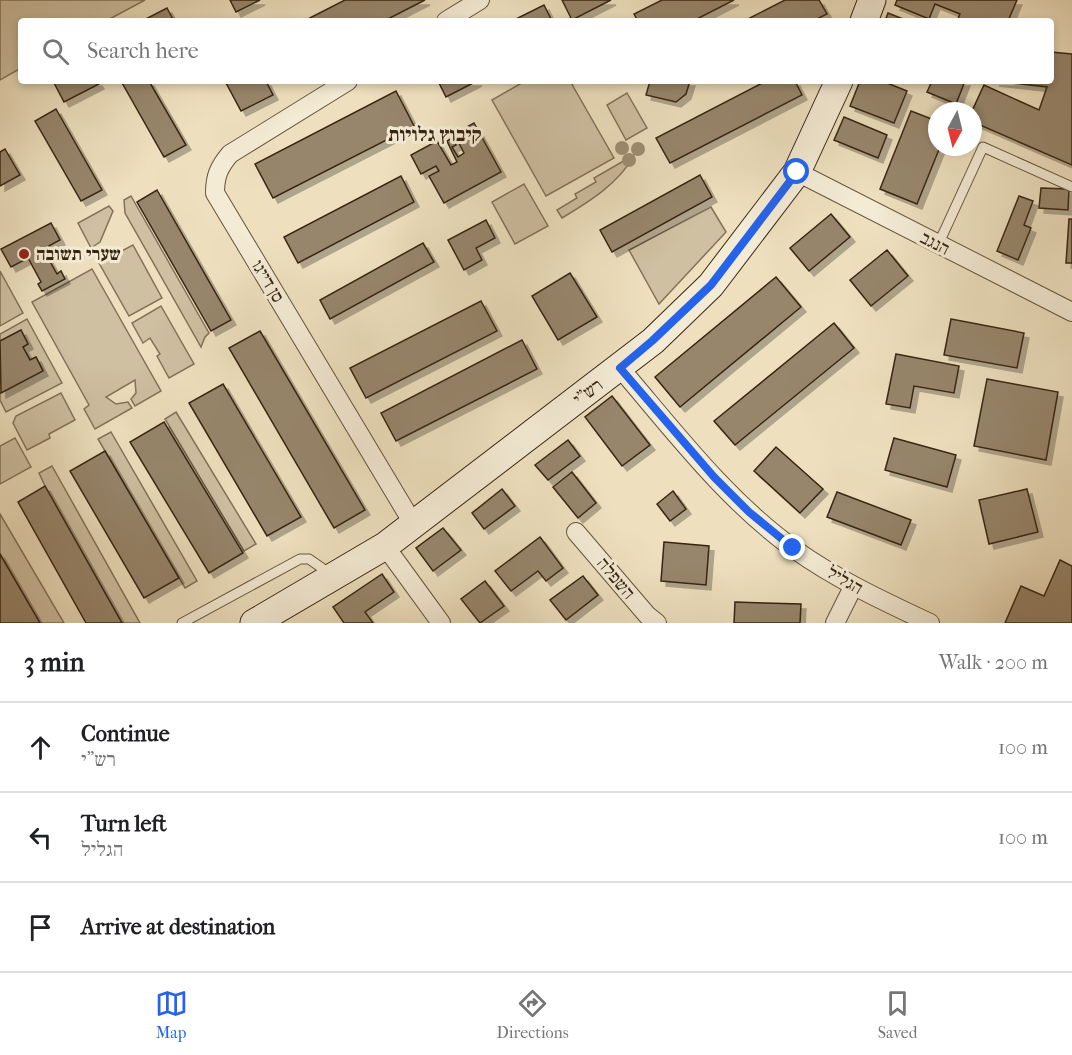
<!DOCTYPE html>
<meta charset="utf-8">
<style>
body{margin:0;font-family:"IM FELL French Canon","Frank Ruhl Libre",serif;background:#f6f6f6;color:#202124}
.compass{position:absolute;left:928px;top:102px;width:54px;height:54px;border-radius:50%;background:#fff;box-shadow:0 3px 9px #0003;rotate:187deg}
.stop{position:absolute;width:18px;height:18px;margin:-14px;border:4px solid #2563eb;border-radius:50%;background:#fff}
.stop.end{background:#2563eb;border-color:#fff;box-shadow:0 2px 6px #0008}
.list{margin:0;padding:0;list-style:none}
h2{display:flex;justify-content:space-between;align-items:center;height:78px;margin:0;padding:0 24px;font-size:26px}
h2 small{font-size:20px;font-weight:400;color:#757577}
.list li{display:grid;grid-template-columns:39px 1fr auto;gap:18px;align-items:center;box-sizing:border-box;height:90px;padding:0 24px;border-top:2px solid #e0e0e0}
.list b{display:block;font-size:22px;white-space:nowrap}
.list p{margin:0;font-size:20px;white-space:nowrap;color:#757577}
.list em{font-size:20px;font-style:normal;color:#757577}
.icon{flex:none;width:33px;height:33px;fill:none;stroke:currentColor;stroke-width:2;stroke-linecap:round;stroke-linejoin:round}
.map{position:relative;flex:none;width:1072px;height:623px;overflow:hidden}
.search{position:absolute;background:#fff;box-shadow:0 3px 9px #0003;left:18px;right:18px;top:18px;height:66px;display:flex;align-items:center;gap:15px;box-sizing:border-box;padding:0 21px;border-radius:6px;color:#757577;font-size:22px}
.sheet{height:348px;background:#fff}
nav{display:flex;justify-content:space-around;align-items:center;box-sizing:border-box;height:84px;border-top:2px solid #e0e0e0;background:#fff;font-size:16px;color:#757577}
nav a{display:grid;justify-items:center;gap:3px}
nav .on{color:#2563eb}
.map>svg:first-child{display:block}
.green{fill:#cfc0a2;stroke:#84725a;stroke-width:1.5}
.building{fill:#97866c;stroke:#382512;stroke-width:1.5;filter:url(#shadow)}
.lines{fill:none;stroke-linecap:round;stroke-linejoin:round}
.lane-casing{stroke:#66543d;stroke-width:11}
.street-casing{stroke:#66543d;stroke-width:20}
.secondary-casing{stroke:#382512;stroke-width:29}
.lane{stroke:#f4ebd5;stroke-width:9}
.street{stroke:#f4ebd5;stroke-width:18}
.secondary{stroke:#f4ebd5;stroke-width:27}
.tree{fill:#9f8f74}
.route{stroke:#2563eb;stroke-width:8}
.poi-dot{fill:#8f2418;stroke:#f4ebd5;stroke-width:2}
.labels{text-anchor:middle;stroke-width:6;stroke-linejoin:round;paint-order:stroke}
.street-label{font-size:18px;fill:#382512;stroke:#f4ebd5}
.poi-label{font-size:18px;font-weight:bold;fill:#382512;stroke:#f4ebd5;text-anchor:start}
.neighbourhood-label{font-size:20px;font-weight:bold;fill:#382512;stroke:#f4ebd5}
</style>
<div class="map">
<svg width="1072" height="623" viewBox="0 0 1072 623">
<defs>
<filter id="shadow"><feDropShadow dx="5" dy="5" stdDeviation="0" flood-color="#0004"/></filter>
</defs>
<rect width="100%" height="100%" fill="#eee0bf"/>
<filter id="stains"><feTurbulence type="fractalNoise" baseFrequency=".00333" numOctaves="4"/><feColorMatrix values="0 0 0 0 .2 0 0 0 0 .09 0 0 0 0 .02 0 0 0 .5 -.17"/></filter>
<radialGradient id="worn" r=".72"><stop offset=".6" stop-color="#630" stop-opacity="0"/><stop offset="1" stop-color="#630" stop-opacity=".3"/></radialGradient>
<g class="green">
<polygon points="0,0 145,0 106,21 21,21 21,68 0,80"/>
<polygon points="525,81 570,81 614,158 546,196 492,100"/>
<polygon points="627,93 647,128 626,140 607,105"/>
<path d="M634,155C620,183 587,203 562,218L557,210L577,198L575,194L596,182L594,178Z"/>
<polygon points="524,184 548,226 515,244 492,202"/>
<polygon points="131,196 209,333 205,337 201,347 125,213 124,200"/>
<polygon points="109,206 113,211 100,242 91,248 78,223"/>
<polygon points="711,207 726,232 659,304 629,250"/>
<polygon points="133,245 162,298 129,316 99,263"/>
<polygon points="92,269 161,391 135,406 131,399 136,393 135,380 106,397 116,404 128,402 132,408 95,429 84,409 89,405 32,302"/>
<polygon points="0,271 23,313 0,326"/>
<polygon points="161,306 194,364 169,378 157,356 160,354 150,338 143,343 132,323"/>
<polygon points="27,319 62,383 6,412 0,400 0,393 43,370 36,357 30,360 23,347 28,344 21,330 0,341 0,334"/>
<polygon points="61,393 75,420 49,434 50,438 27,450 13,423 16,416"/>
<polygon points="176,412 256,544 244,551 165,419"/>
<polygon points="111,432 197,581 185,588 98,439"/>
<polygon points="15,438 31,467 0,484 0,446"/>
<polygon points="52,466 140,623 122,623 45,486 39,473"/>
<polygon points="0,514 64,623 40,623 0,554"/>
</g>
<g class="building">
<polygon points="230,0 260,0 236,12"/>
<polygon points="345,0 425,0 384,21 304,21"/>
<polygon points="562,0 611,0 572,20"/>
<polygon points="662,0 734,0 693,21 638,21 634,14"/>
<polygon points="785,0 819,0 827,14 813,21 744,21"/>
<polygon points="897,0 1017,0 1008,21 957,21 960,14 935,4 929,19 895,5"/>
<polygon points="544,5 552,21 512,21"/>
<polygon points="167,8 174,21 142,21"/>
<polygon points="888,13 908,21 885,21"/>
<polygon points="1051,52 1072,54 1072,165 973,122 972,111 984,85 1039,110 1047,87 994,81 1051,81"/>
<polygon points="53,81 97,81 99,84 64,102"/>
<polygon points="121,81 149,81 186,145 164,157"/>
<polygon points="225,81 266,81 273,95 241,111"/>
<polygon points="438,81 477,81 446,97"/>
<polygon points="650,81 690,81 686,94 676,102 646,95"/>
<polygon points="766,81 795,81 802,95 670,163 656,138"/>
<polygon points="860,81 882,81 907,91 894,123 850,106"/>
<polygon points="932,81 965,81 956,104 927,92"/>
<polygon points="396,91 414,126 273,198 255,164"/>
<polygon points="56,109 102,190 81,201 35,121"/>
<polygon points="911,111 937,121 937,147 940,147 917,204 880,189"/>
<polygon points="844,117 887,135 878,158 834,140"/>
<polygon points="474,123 501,172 444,203 429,176 439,171 436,166 421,174 411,155 437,141 451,165 457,162 447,141 452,138 456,145 452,147 458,157 464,153 454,134"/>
<polygon points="5,149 20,175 0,186 0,152"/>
<polygon points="700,175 712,197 612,252 600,230"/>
<polygon points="401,176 414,202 298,263 284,237"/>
<polygon points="1041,188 1069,189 1068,210 1039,208"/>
<polygon points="157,190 231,320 211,331 137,202"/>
<polygon points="1019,196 1033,201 1024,225 1031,228 1018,260 997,251"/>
<polygon points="831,214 850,237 809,271 790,248"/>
<polygon points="1069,219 1072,219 1072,263 1066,263"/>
<polygon points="486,220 495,238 476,248 482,260 464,270 448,240"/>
<polygon points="51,223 60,240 43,249 57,274 61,271 65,279 42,291 38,284 41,282 28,258 11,267 1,249"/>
<polygon points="423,243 434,262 330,319 320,300"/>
<polygon points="887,250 908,276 871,306 850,280"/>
<polygon points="570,273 597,317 558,340 532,296"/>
<polygon points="776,277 801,307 680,407 655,377"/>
<polygon points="481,301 497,331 366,398 350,368"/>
<polygon points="951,319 1024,333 1017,368 944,355"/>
<polygon points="834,323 854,348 735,445 714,421"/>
<polygon points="21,330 28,344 23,347 30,360 36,357 43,371 1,393 0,341"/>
<polygon points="260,331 365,510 334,528 229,348"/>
<polygon points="522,340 537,369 396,441 381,413"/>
<polygon points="896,354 959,366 954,393 914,386 910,408 886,404"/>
<polygon points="987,379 1058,392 1046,460 974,446"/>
<polygon points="223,384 301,517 267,536 189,403"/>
<polygon points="612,396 650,445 622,466 585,417"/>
<polygon points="164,422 243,553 209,573 130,442"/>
<polygon points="894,438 956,455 947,487 885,470"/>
<polygon points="568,440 580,456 548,480 535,465"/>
<polygon points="776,447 823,489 800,513 754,471"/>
<polygon points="105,451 179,578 144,598 70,471"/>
<polygon points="572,472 596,503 578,518 553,487"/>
<polygon points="45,486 122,623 86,623 18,502"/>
<polygon points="502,489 515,506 484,529 472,513"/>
<polygon points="1027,489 1038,532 989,544 979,500"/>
<polygon points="673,491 686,509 670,521 657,504"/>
<polygon points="837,492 911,520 901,545 827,517"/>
<polygon points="443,528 461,550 433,571 416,548"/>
<polygon points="540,537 563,568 546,581 538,571 511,591 495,571"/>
<polygon points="664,542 709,546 706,585 661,581"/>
<polygon points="0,554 40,623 0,623"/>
<polygon points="1060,560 1072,566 1072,623 1005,623 1021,586 1044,596"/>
<polygon points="382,574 394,592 365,612 373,623 344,623 333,607"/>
<polygon points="583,576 598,595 566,620 550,600"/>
<polygon points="485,581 504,606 480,623 461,599"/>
<polygon points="735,602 801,604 800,623 734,623"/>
</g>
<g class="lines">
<defs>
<g id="lane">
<polyline points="938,245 983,147 1072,187"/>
<polyline points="182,623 300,559 309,559 332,575"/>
</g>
<g id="street">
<polyline points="446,21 480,0"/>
<path d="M348,81L230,154C219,167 215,176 215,193L414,525"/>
<polyline points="797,172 1072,312"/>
<path d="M620,368C674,431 726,500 794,549C836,579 883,601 930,623"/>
<polyline points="576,532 647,615 657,623"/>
<polyline points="385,546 441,623"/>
<polyline points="835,623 853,587"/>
</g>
<g id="secondary">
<polyline points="864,21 872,0"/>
<polyline points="254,623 385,546 653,341 711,285 797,172 839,81"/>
</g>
</defs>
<use href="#lane" class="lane-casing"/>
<use href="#street" class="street-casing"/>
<use href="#secondary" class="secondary-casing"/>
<use href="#lane" class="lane"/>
<use href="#street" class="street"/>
<use href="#secondary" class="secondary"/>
</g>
<g class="tree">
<circle cx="622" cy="148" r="7"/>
<circle cx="638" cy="149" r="7"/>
<circle cx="629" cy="160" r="7"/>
</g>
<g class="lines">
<polyline class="route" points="793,548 749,512 714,477 620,368 652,341 711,285 797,172"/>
</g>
<circle class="poi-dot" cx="24" cy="254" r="6"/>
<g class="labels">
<g class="street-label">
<text transform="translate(935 243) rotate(27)" y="6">הנגב</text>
<text transform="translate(268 281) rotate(59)" y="6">סן דייגו</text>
<text transform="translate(588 392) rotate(-37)" y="6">רש"י</text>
<text transform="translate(616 578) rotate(50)" y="6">השפלה</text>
<text transform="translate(845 580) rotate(30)" y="6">הגליל</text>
</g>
<g class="poi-label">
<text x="36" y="260">שערי תשובה</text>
</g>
<g class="neighbourhood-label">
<text x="435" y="141">קיבוץ גלויות</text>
</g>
</g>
<rect width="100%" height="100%" filter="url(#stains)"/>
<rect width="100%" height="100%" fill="url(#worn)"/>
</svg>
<svg class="compass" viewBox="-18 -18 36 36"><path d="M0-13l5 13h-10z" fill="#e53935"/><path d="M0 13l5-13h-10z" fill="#757577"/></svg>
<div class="stop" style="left:797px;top:172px"></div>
<div class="stop end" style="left:793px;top:548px"></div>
<div class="search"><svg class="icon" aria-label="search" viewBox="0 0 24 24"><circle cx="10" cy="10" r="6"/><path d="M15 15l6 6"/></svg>Search here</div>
</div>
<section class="sheet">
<h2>3 min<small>Walk · 200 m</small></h2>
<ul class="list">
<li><svg class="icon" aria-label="ahead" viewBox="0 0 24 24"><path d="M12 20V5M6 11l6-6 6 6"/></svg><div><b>Continue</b><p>רש&quot;י</p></div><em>100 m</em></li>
<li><svg class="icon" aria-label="left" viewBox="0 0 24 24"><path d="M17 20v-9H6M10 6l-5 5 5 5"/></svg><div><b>Turn left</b><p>הגליל</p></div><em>100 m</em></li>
<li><svg class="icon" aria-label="arrive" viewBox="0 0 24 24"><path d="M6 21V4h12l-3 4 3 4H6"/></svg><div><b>Arrive at destination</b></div></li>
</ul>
</section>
<nav>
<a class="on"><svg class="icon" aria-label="map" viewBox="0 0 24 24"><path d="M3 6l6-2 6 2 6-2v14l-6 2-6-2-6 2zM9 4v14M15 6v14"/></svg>Map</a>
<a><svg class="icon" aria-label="directions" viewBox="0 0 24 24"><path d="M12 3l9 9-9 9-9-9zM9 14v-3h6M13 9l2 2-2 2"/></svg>Directions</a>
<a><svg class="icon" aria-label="saved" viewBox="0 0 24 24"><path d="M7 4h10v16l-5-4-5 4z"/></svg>Saved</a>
</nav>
